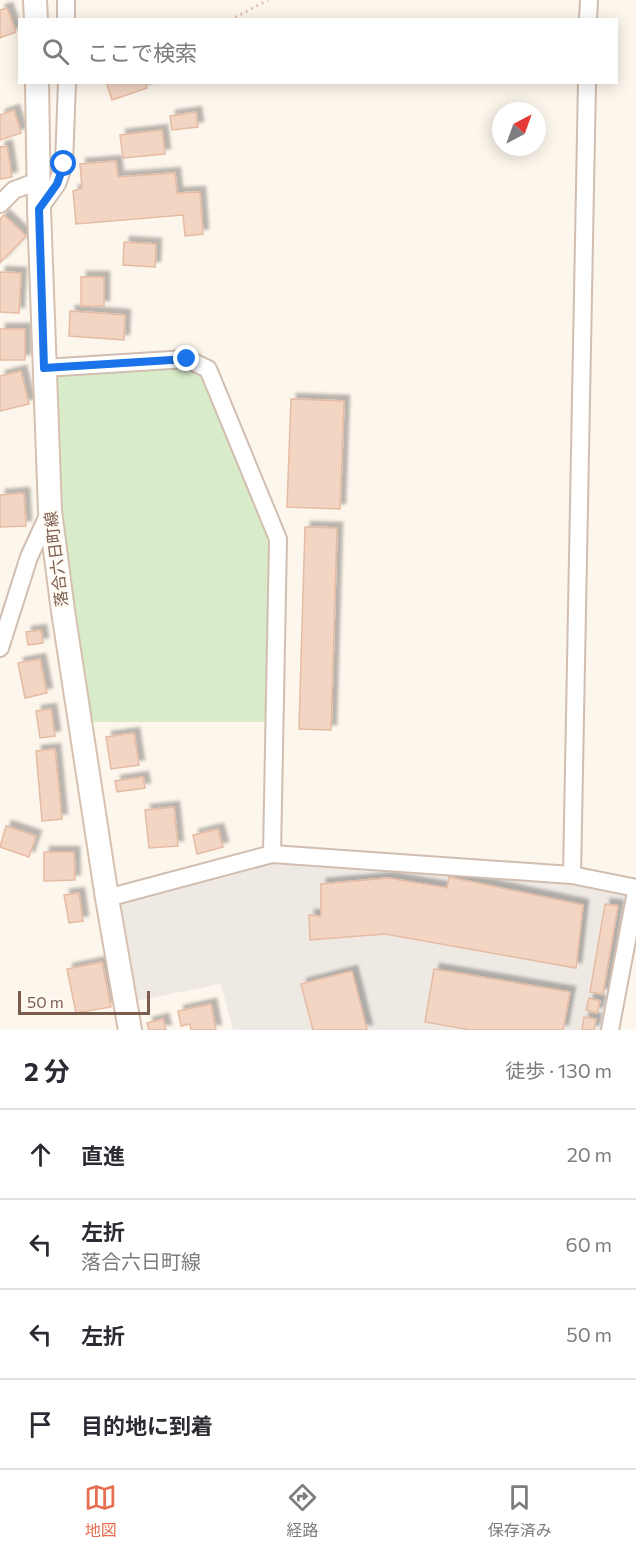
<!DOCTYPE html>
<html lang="ja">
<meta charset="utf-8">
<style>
body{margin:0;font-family:Commissioner,"Noto Sans JP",sans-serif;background:#f2f2f3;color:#2b2b33}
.compass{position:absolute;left:492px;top:102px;width:54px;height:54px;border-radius:50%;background:#fff;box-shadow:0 3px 15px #0003;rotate:41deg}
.scale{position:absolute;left:18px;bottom:15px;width:132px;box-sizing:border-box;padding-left:6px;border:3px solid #7a5c4d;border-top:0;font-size:16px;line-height:21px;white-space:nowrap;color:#7a5c4d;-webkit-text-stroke:4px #fffaf3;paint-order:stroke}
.stop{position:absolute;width:18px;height:18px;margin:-14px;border:4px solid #1a73e8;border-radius:50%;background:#fff}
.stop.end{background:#1a73e8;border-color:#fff;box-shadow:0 2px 6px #0008}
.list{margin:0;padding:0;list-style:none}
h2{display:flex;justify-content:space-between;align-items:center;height:78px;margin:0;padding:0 24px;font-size:26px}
h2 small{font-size:20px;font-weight:400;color:#7c7c81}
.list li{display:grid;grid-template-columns:39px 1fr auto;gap:18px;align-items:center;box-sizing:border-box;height:90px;padding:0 24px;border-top:2px solid #e1e1e2}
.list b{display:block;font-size:22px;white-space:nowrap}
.list p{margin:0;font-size:20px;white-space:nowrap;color:#7c7c81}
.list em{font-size:20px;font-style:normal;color:#7c7c81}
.icon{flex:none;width:33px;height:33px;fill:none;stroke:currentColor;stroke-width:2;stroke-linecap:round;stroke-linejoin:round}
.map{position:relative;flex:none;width:636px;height:1030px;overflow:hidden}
.search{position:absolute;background:#fff;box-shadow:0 3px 15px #0003;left:18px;right:18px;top:18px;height:66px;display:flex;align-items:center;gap:15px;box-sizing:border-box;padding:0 21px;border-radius:0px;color:#7c7c81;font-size:22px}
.sheet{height:438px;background:#fff}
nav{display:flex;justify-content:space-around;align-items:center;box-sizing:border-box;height:84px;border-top:2px solid #e1e1e2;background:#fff;font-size:16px;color:#7c7c81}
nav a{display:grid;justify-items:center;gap:3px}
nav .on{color:#e76f51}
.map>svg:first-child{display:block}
.industrial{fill:#efe9e4}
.green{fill:#d8ecc9}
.building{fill:#f3d5c3;stroke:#e6bba3;stroke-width:1.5;filter:url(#shadow)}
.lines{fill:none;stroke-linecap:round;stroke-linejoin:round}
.minor-casing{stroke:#d1beb0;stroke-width:20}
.secondary-casing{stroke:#d6c0b0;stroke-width:26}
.path{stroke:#d9b8a5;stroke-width:3;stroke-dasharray:1.5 4.5;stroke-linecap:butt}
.minor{stroke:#fff;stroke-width:16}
.secondary{stroke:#fff;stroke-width:22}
.route{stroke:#1a73e8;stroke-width:8}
.labels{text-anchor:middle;stroke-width:4.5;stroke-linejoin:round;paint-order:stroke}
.street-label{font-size:16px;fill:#7a5c4d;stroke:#fffaf3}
</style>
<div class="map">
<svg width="636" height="1030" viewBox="0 0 636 1030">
<defs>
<filter id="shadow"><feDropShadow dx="5.5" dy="-5.5" stdDeviation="1.5" flood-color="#0004"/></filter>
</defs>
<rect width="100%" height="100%" fill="#fdf6ec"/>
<polygon class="industrial" points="272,854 636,888 610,1030 233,1030 221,984 125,1003 107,898"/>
<polygon class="green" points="187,359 208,369 278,539 274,722 80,722 44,368"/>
<g class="building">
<polygon points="7,8 16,32 0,38 0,10"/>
<polygon points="106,82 145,82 147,88 112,100"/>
<polygon points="14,110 21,133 0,140 0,115"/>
<polygon points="196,112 198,127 172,130 170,116"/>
<polygon points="162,130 165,154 123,158 120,135"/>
<polygon points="7,146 12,177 0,179 0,147"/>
<polygon points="116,161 118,177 175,173 177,193 200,192 203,234 185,236 183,215 76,224 73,191 82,188 80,164"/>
<polygon points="4,215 26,236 0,263 0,219"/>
<polygon points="124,242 156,244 155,267 123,265"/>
<polygon points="0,272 21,273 19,313 0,312"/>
<rect x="81" y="277" width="23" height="29"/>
<polygon points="70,311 125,315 124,340 69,336"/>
<rect x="0" y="329" width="25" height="31"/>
<polygon points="21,371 29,404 0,411 0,376"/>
<polygon points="291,399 344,401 340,509 287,507"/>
<polygon points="24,493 26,526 0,527 0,495"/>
<polygon points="305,527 337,528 331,730 299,729"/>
<polygon points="41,630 43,643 28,645 26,632"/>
<polygon points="40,659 47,693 25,698 18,663"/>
<polygon points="51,709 55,736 40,738 36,711"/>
<polygon points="134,733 139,765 111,769 106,737"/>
<polygon points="55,749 62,819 42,821 36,751"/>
<polygon points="143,777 145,788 117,792 115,781"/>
<polygon points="174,807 178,846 149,848 145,810"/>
<polygon points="6,826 36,836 29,857 0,847"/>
<polygon points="218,829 223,847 197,854 193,835"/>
<polygon points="44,852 74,852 75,880 44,881"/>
<polygon points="449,877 583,905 576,968 385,934 310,940 309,915 321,916 321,884 388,878 447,888"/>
<polygon points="79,893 83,921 69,923 64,895"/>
<polygon points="605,904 618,906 603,994 590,992"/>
<polygon points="102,962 111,1007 76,1013 67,969"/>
<polygon points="434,969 570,992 563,1030 471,1030 425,1022"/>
<polygon points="352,971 367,1030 313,1030 301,984"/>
<polygon points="589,998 600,1001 597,1013 586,1010"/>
<polygon points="211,1004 216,1030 191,1030 190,1024 181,1026 178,1011"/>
<polygon points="584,1017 596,1019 594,1030 582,1030"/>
<polygon points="163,1019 166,1030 149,1030 147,1023"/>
</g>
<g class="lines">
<defs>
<g id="minor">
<polyline points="66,0 66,20"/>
<polyline points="588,20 589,0"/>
<polyline points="0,204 14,190 38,181"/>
<polyline points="39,209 57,184 64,164 67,82"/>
<polyline points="44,368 187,359 208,369 278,539 272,854"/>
<polyline points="0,648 29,557 50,511"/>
<polyline points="572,875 587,82"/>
<polyline points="107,898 272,854 572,875 636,888"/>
<polyline points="610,1030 636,892"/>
</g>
<g id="secondary">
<polyline points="35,0 36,20"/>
<polyline points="37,82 39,209 50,511 63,611 107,898 130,1030"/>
</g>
</defs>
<use href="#minor" class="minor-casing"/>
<use href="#secondary" class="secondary-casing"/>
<polyline class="path" points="230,20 268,0"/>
<use href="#minor" class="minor"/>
<use href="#secondary" class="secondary"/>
</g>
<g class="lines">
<polyline class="route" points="64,164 57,184 39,209 44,368 187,359"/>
</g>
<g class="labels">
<g class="street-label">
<text transform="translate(56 559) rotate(-97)" y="6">落合六日町線</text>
</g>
</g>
</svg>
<svg class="compass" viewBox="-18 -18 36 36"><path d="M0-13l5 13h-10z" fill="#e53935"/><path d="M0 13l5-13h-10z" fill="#7c7c81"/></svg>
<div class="scale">50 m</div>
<div class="stop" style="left:64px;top:164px"></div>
<div class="stop end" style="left:187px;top:359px"></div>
<div class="search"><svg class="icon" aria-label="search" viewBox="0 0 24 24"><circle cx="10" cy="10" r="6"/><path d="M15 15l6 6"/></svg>ここで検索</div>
</div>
<section class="sheet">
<h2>2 分<small>徒歩 · 130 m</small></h2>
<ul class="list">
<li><svg class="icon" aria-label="ahead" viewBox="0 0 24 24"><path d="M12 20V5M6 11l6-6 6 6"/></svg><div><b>直進</b></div><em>20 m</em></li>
<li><svg class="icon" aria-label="left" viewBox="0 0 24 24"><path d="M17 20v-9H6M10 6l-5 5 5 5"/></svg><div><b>左折</b><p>落合六日町線</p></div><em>60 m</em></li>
<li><svg class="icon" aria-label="left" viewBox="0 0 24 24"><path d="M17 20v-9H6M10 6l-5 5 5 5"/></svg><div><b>左折</b></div><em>50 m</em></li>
<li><svg class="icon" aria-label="arrive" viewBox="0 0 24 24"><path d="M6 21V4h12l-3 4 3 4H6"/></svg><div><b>目的地に到着</b></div></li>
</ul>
</section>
<nav>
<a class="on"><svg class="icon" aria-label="map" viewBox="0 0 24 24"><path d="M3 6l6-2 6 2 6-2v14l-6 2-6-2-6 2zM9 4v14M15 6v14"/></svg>地図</a>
<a><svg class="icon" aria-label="directions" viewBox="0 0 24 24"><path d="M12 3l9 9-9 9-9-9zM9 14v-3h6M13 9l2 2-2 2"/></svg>経路</a>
<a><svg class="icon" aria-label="saved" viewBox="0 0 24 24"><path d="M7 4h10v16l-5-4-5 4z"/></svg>保存済み</a>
</nav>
